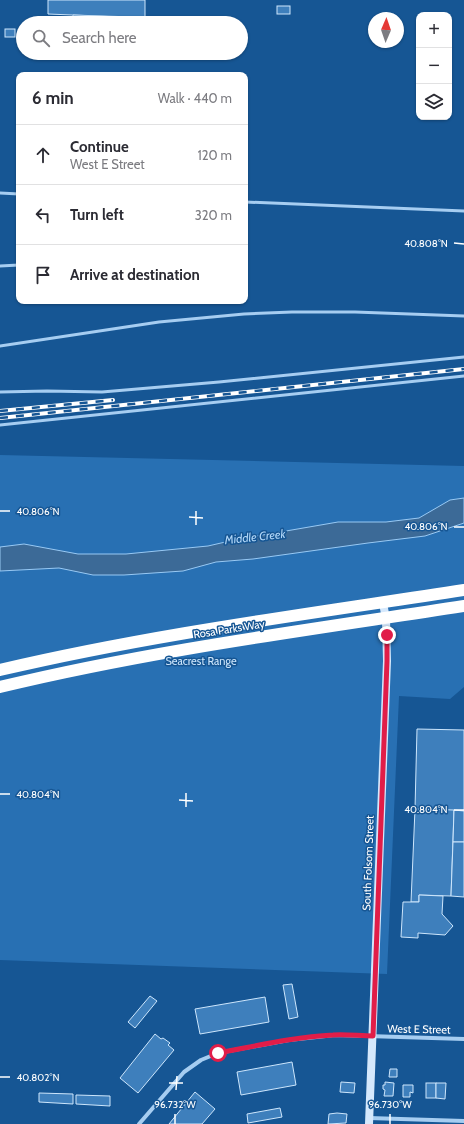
<!DOCTYPE html>
<meta charset="utf-8">
<style>
body{margin:0;font-family:Cabin,sans-serif;background:#f2f2f3;color:#2b2b33}
.controls{position:absolute;right:12px;top:12px;display:grid;overflow:hidden;border-radius:8px;box-shadow:0 1px 3px #0004}
.controls button{width:36px;height:36px;display:grid;place-items:center;padding:0;border:0;border-bottom:1px solid #e1e1e2;background:#fff;color:#2b2b33;font:20px sans-serif}
.compass{position:absolute;left:368px;top:12px;width:36px;height:36px;border-radius:50%;background:#fff;box-shadow:0 1px 3px #0004;rotate:2deg}
.stop{position:absolute;width:12px;height:12px;margin:-9px;border:3px solid #e11d48;border-radius:50%;background:#fff}
.stop.end{background:#e11d48;border-color:#fff;box-shadow:0 1px 4px #0008}
.list{margin:0;padding:0;list-style:none}
h2{display:flex;justify-content:space-between;align-items:center;height:52px;margin:0;padding:0 16px;font-size:17px}
h2 small{font-size:13px;font-weight:400;color:#7c7c81}
.list li{display:grid;grid-template-columns:26px 1fr auto;gap:12px;align-items:center;box-sizing:border-box;height:60px;padding:0 16px;border-top:1px solid #e1e1e2}
.list b{display:block;font-size:15px;white-space:nowrap}
.list p{margin:0;font-size:13px;white-space:nowrap;color:#7c7c81}
.list em{font-size:13px;font-style:normal;color:#7c7c81}
.icon{flex:none;width:22px;height:22px;fill:none;stroke:currentColor;stroke-width:2;stroke-linecap:round;stroke-linejoin:round}
.map{position:relative;flex:none;width:464px;height:1124px;overflow:hidden}
.search{position:absolute;background:#fff;box-shadow:0 1px 3px #0004;left:16px;top:16px;width:232px;height:44px;display:flex;align-items:center;gap:10px;box-sizing:border-box;padding:0 14px;border-radius:22px;color:#7c7c81;font-size:15px}
.panel{position:absolute;background:#fff;box-shadow:0 1px 3px #0004;left:16px;top:72px;width:232px;height:232px;border-radius:8px}
.map>svg:first-child{display:block}
.green{fill:#2870b3}
.water{fill:#3c6a97;stroke:#98c9f4}
.building{fill:#3e7fbc;stroke:#cde6fc}
.lines{fill:none;stroke-linecap:round;stroke-linejoin:round}
.lane{stroke:#a6cdf1;stroke-width:3}
.street{stroke:#a6cdf1;stroke-width:4}
.secondary{stroke:#d5e8fc;stroke-width:8}
.highway{stroke:#fff;stroke-width:12}
.rail-casing{stroke:#fff;stroke-width:4}
.rail{stroke:#165694;stroke-width:2.5;stroke-dasharray:8;stroke-linecap:butt}
.route{stroke:#e11d48;stroke-width:5}
.ticks{fill:none;stroke:#fff;stroke-width:1.5}
.labels{text-anchor:middle;stroke-width:3;stroke-linejoin:round;paint-order:stroke}
.street-label{font-size:11px;fill:#fff;stroke:#165694}
.park-label{font-size:11px;fill:#cde6fc;stroke:#165694}
.water-label{font-size:12px;font-style:italic;fill:#b2d7f8;stroke:#165694}
.ticks-label{font-size:10px;text-anchor:middle;fill:#fff;stroke:#165694;stroke-width:3;stroke-linejoin:round;paint-order:stroke}
</style>
<div class="map">
<svg width="464" height="1124" viewBox="0 0 464 1124">
<rect width="100%" height="100%" fill="#165694"/>
<polygon class="green" points="0,455 464,466 464,687 450,699 399,696 387,974 0,960"/>
<polygon class="water" points="464,498 464,523 425,536 368,543 253,559 216,562 183,571 124,575 93,575 59,568 0,571 0,547 24,544 78,554 126,554 208,546 234,540 338,522 386,522 419,518 450,500"/>
<g class="building">
<polygon points="48,0 145,0 145,18 48,14"/>
<rect x="277" y="6" width="13" height="8"/>
<polygon points="73,15 164,18 164,23 73,23"/>
<rect x="5" y="29" width="10" height="8"/>
<polygon points="417,729 464,730 464,811 415,809"/>
<polygon points="415,809 454,810 451,896 419,895 419,902 411,902"/>
<polygon points="454,810 464,811 464,842 453,842"/>
<polygon points="453,842 464,842 464,897 451,896"/>
<polygon points="419,895 443,896 442,914 453,926 445,935 418,933 418,938 401,937 403,902 419,902"/>
<polygon points="292,984 298,1017 289,1019 283,985"/>
<polygon points="150,996 157,1001 135,1028 128,1022"/>
<polygon points="265,997 269,1022 200,1034 195,1009"/>
<polygon points="155,1034 161,1039 163,1038 170,1043 168,1045 174,1050 138,1093 120,1078"/>
<polygon points="292,1062 296,1085 241,1095 237,1072"/>
<polygon points="390,1069 397,1069 397,1077 389,1077"/>
<polygon points="341,1082 355,1083 354,1093 340,1092"/>
<polygon points="385,1082 394,1083 393,1096 384,1096 385,1090 383,1089 383,1085 385,1085"/>
<rect x="426" y="1083" width="10" height="15"/>
<polygon points="436,1083 446,1083 445,1099 436,1098"/>
<polygon points="403,1085 413,1085 413,1093 410,1092 410,1097 403,1097"/>
<polygon points="195,1092 215,1109 202,1124 169,1124"/>
<polygon points="39,1093 73,1094 73,1104 39,1102"/>
<polygon points="76,1095 110,1096 110,1106 76,1104"/>
<polygon points="280,1108 282,1117 248,1123 247,1114"/>
<polygon points="337,1113 347,1114 346,1123 328,1124 329,1114"/>
</g>
<g class="lines">
<g class="lane">
<polyline points="0,193 19,194"/>
<polyline points="245,202 464,211"/>
<polyline points="0,266 19,265"/>
<polyline points="0,346 159,322 244,314 292,312 355,312 464,316"/>
<polyline points="0,392 47,391 102,392 219,382 464,357"/>
<polyline points="0,425 464,376"/>
</g>
<g class="street">
<polyline points="369,1118 464,1121"/>
<polyline points="139,1124 184,1072 201,1060 218,1053 289,1040 335,1035 464,1039"/>
</g>
<polyline class="secondary" points="369,1124 387,661 386,619 383,603"/>
<g class="highway">
<path d="M0,670C153,634 309,614 464,590"/>
<path d="M0,687C153,650 309,630 464,606"/>
</g>
<defs>
<g id="rail">
<polyline points="0,411 113,400"/>
<polyline points="0,418 464,369"/>
</g>
</defs>
<use href="#rail" class="rail-casing"/>
<use href="#rail" class="rail"/>
</g>
<g class="lines">
<path class="route" d="M218,1053C256,1046 294,1037 333,1035C346,1034 360,1036 373,1036L387,661V635"/>
</g>
<path class="ticks" d="M454,243L464,244M0,511H10M189,517L203,518M196,525V511M454,527H464M0,794H10M179,800L193,801M186,807V793M454,810H464M0,1077H10M169,1083H183M176,1090L177,1076M175,1124V1114M390,1124V1114"/>
<g class="labels">
<g class="street-label">
<text transform="translate(229 629) rotate(-9)" y="4">Rosa Parks Way</text>
<text transform="translate(368 863) rotate(-88)" y="4">South Folsom Street</text>
<text transform="translate(419 1029) rotate(1)" y="4">West E Street</text>
</g>
<g class="park-label">
<text x="201" y="665">Seacrest Range</text>
</g>
<g class="water-label">
<text transform="translate(255 537) rotate(-6)" y="4">Middle Creek</text>
</g>
</g>
<g class="ticks-label">
<text x="426" y="247">40.808°N</text>
<text x="38" y="515">40.806°N</text>
<text x="426" y="530">40.806°N</text>
<text x="38" y="798">40.804°N</text>
<text x="426" y="813">40.804°N</text>
<text x="38" y="1081">40.802°N</text>
<text x="175" y="1108">96.732°W</text>
<text x="390" y="1108">96.730°W</text>
</g>
</svg>
<div class="controls">
<button>+</button>
<button>−</button>
<button><svg class="icon" aria-label="layers" viewBox="0 0 24 24"><path d="M12 4l9 5-9 5-9-5zM3 14l9 5 9-5"/></svg></button>
</div>
<svg class="compass" viewBox="-18 -18 36 36"><path d="M0-13l5 13h-10z" fill="#e53935"/><path d="M0 13l5-13h-10z" fill="#7c7c81"/></svg>
<div class="stop" style="left:218px;top:1053px"></div>
<div class="stop end" style="left:387px;top:635px"></div>
<div class="search"><svg class="icon" aria-label="search" viewBox="0 0 24 24"><circle cx="10" cy="10" r="6"/><path d="M15 15l6 6"/></svg>Search here</div>
<section class="panel">
<h2>6 min<small>Walk · 440 m</small></h2>
<ul class="list">
<li><svg class="icon" aria-label="ahead" viewBox="0 0 24 24"><path d="M12 20V5M6 11l6-6 6 6"/></svg><div><b>Continue</b><p>West E Street</p></div><em>120 m</em></li>
<li><svg class="icon" aria-label="left" viewBox="0 0 24 24"><path d="M17 20v-9H6M10 6l-5 5 5 5"/></svg><div><b>Turn left</b></div><em>320 m</em></li>
<li><svg class="icon" aria-label="arrive" viewBox="0 0 24 24"><path d="M6 21V4h12l-3 4 3 4H6"/></svg><div><b>Arrive at destination</b></div></li>
</ul>
</section>
</div>
